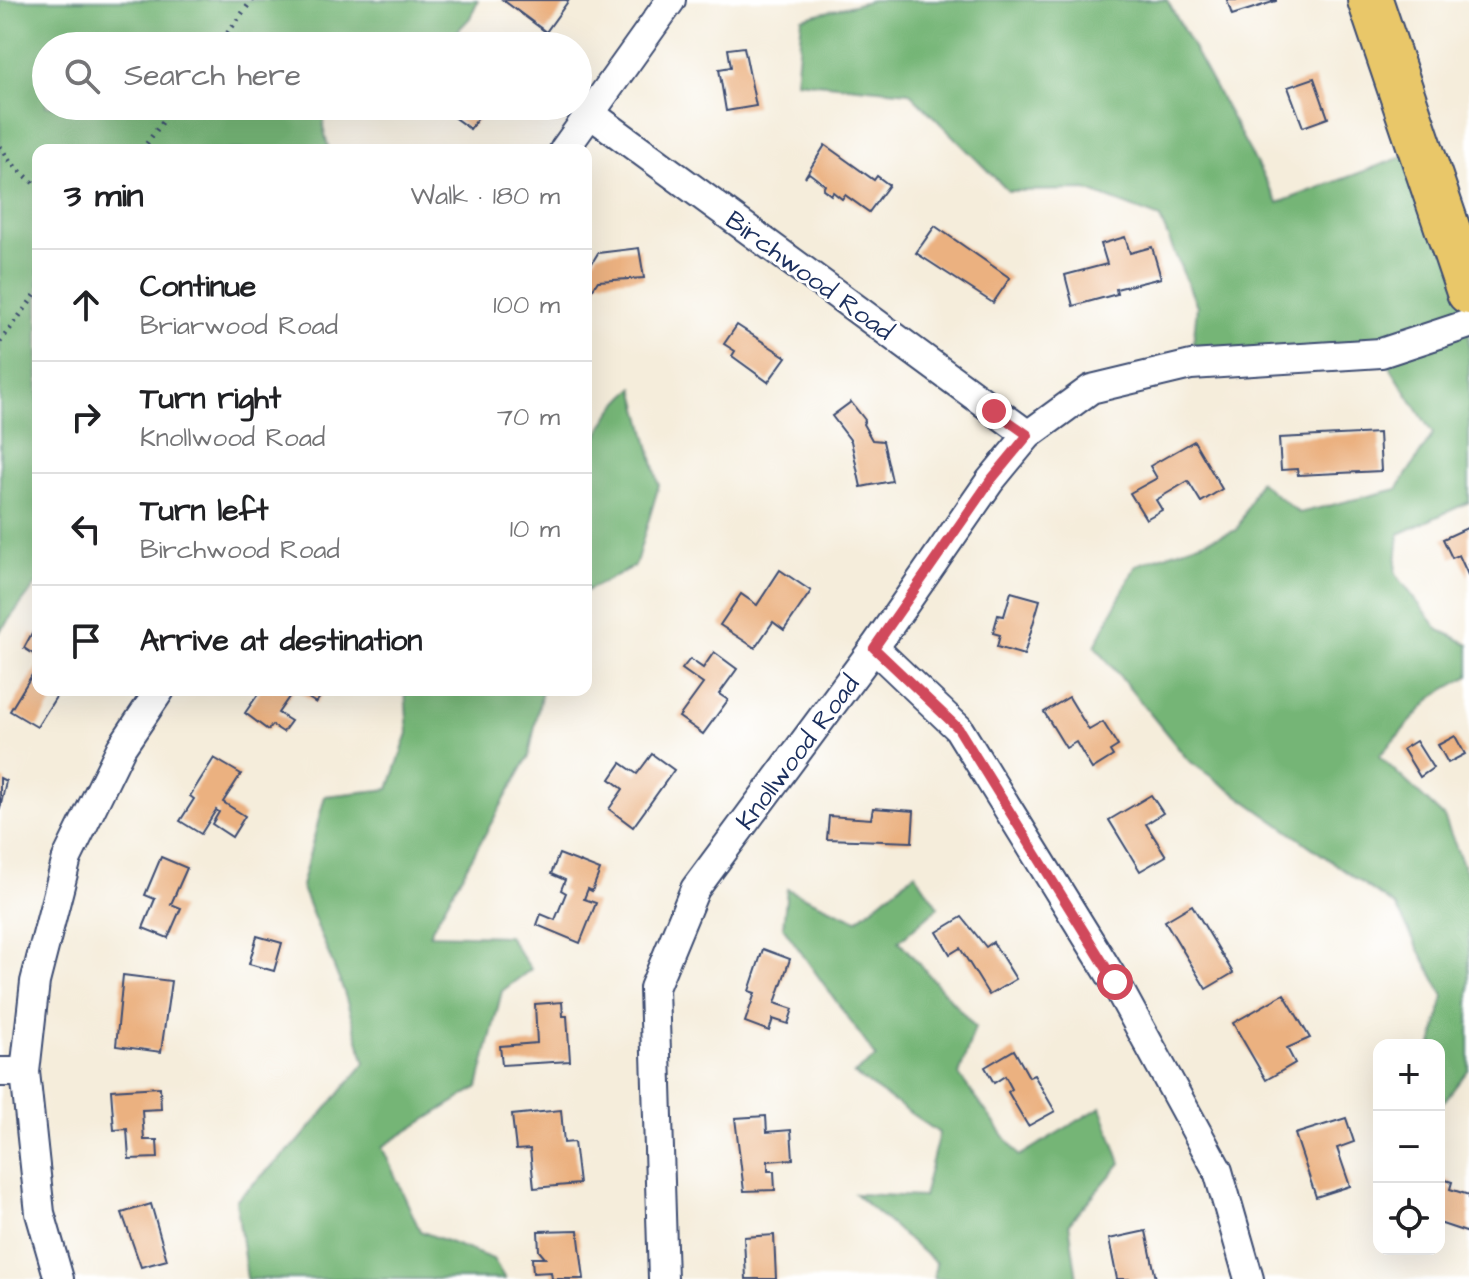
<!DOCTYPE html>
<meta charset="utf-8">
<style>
body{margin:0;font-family:"Architects Daughter",sans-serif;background:#f2f2f2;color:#202124}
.controls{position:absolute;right:24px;bottom:24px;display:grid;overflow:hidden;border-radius:16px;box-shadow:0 8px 32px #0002}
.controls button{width:72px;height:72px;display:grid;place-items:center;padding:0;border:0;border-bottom:2px solid #e0e0e0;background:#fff;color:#202124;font:40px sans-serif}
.stop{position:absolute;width:24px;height:24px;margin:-18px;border:6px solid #d1495b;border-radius:50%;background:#fff}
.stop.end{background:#d1495b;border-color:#fff;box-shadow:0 2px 8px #0008}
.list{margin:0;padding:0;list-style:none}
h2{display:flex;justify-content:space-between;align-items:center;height:104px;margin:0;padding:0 32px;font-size:34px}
h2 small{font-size:26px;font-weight:400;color:#757577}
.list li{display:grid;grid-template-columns:52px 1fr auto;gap:24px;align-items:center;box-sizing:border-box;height:112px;padding:0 32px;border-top:2px solid #e0e0e0}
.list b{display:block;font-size:30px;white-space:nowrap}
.list p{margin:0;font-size:26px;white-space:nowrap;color:#757577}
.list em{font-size:26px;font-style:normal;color:#757577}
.icon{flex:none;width:44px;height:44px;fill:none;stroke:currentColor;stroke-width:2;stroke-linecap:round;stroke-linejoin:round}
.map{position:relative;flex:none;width:1469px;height:1279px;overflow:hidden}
.search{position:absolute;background:#fff;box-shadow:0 8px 32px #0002;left:32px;top:32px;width:560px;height:88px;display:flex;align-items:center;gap:20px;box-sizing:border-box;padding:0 28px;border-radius:44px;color:#757577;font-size:30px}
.panel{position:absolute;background:#fff;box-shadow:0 8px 32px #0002;left:32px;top:144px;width:560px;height:552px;border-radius:16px}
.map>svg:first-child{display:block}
.forest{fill:#75b576;stroke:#48726a;stroke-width:2}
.building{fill:#ebb180}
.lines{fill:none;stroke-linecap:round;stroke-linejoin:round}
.minor-casing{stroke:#3c4c71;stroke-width:32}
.primary-casing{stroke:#3c4c71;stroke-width:48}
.path{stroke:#3c4c71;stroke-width:5;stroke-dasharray:2 6;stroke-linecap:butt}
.minor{stroke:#fff;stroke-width:28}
.primary{stroke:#e9c769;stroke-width:44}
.route{stroke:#d1495b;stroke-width:10}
.labels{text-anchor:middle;stroke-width:6;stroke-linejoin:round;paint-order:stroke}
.street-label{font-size:26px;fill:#1b2f5e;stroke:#fff}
</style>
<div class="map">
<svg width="1469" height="1279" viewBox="0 0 1469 1279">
<rect width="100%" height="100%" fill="#fff"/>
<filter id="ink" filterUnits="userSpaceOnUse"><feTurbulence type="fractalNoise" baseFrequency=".0125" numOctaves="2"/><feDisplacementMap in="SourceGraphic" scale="16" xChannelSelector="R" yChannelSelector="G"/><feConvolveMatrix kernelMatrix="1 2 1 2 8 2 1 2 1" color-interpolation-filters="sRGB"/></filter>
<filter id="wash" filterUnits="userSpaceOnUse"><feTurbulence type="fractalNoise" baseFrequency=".006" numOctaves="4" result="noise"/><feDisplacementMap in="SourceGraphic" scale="32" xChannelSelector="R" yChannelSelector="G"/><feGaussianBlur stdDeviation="1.8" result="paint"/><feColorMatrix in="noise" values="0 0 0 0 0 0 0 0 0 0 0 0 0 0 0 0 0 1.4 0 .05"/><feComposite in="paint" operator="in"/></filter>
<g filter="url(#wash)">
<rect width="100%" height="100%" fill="#f5eddb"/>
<g class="forest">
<polygon points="0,0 478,0 470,18 443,46 46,46 46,106 327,106 323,126 329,150 38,150 38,582 0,631"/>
<polygon points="872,0 1167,0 1278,203 1421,150 1469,292 1469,502 1399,534 1395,573 1439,630 1469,644 1469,676 1434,696 1379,756 1444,817 1469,880 1469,1069 1439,1108 1439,1045 1432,1045 1444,996 1396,907 1188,760 1095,646 1136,565 1237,530 1259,481 1299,513 1397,489 1433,434 1381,353 1191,365 1197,306 1160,218 1086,190 1008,191 909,92 796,81 802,18"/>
<path d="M634,388L659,485L635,566L586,591C586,518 571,439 634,388Z"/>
<polygon points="405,690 542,690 529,756 429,934 508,936 531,969 502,991 478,1087 382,1147 420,1231 493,1259 505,1279 247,1279 236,1200 300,1140 365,1063 344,992 301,886 325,796 389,789 408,733"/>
<polygon points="915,873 938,907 899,941 975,1027 959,1075 1019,1156 1101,1107 1121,1163 1069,1223 1077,1279 934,1279 936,1263 855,1194 923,1197 939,1133 854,1074 876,1057 783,927 787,889 857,920"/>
</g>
<g id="blocks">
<g class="building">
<polygon points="503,0 569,0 546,32"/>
<polygon points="1227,0 1276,0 1276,1 1232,15"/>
<polygon points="744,47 756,106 726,111 719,69 731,67 728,49"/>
<polygon points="1314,78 1328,118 1303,127 1288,87"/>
<polygon points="449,106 487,106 470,129 445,111"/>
<polygon points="825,145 874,180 877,176 889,185 869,212 845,195 842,199 833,192 831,195 823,189 825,185 809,173 805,177"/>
<polygon points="935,226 1010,278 993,303 916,253"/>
<polygon points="1125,237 1130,253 1152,247 1161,278 1116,289 1117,294 1073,306 1065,275 1107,264 1101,244"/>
<polygon points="639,248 644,278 598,281 586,299 586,273 598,253"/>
<polygon points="737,325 786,357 768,382 732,356 735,351 724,344"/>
<polygon points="851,402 865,420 863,424 872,440 883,441 892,481 861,487 851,441 832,416"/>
<polygon points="1379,433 1381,471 1298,475 1297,469 1281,470 1279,438"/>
<polygon points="1194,441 1222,489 1201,502 1188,481 1156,500 1162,510 1146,519 1130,493 1157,478 1150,466"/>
<polygon points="1469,527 1469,577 1459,555 1452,558 1443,539"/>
<polygon points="780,570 811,591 784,630 773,622 755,648 720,625 741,594 757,605"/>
<polygon points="1011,592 1040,600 1024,655 997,647 1000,635 993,633 998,615 1004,616"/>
<polygon points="32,633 38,637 38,657 24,648"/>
<polygon points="714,652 737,669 719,694 728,700 703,734 679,717 703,684 682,669 690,659 703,668"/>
<polygon points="38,665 38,690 59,692 37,727 10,711"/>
<polygon points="261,690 294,690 278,713 291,721 283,732 272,725 268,730 245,713"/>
<polygon points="296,690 325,690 316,703"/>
<polygon points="1069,697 1089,730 1103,722 1118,746 1110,751 1113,756 1092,769 1076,742 1066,748 1044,712"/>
<polygon points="1455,736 1465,754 1448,763 1438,745"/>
<polygon points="1416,741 1433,768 1420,777 1403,749"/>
<polygon points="652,754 674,770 633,827 609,809 623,789 610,779 621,763 637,774"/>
<polygon points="214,758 241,774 223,802 245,816 232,837 212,824 219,812 216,810 201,834 180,821 194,799 190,796"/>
<polygon points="0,778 6,781 0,809"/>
<polygon points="1151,795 1163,813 1146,824 1166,856 1140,871 1109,820"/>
<polygon points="873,808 914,811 912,842 827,839 829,816 871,819"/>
<polygon points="559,854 600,870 592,891 588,889 584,899 596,903 580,943 537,925 541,914 555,920 566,893 561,890 565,880 551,874"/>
<polygon points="161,857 187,868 171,904 181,908 168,938 143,928 155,899 145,895"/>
<polygon points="1192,905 1233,973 1206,989 1165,921"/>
<polygon points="962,917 986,947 993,942 1016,979 989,995 960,948 950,954 937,932"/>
<polygon points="257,936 282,943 274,971 249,964"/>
<polygon points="763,949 790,959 775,1003 793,1009 788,1024 773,1019 769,1031 745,1022 755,993 749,991"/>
<polygon points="123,975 171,981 161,1052 116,1046"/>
<polygon points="1284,994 1310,1038 1287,1048 1295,1063 1266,1080 1233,1023"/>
<polygon points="562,1002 563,1016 567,1016 570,1061 502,1065 500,1046 537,1043 535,1004"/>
<polygon points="1014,1050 1029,1077 1034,1075 1055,1111 1028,1126 1008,1092 1012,1089 1005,1076 994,1083 985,1067"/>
<polygon points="160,1087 161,1109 142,1110 144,1140 157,1140 158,1158 129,1159 127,1129 114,1130 111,1090"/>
<polygon points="561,1110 564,1143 574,1142 579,1184 534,1188 530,1149 516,1150 512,1115"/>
<polygon points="766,1116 767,1132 791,1130 793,1159 768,1161 768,1171 774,1171 775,1190 744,1191 735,1118"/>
<polygon points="1346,1118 1354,1142 1337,1148 1350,1186 1316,1197 1295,1134"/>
<polygon points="1439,1178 1452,1182 1450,1189 1469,1195 1469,1233 1439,1223"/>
<polygon points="151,1204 167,1260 141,1267 122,1213"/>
<polygon points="578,1230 584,1279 552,1279 551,1272 533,1273 532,1258 545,1258 539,1251 538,1231"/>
<polygon points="1146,1231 1156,1279 1117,1279 1109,1239"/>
<polygon points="774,1235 776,1279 746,1279 744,1237"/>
</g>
</g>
</g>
<g filter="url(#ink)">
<use href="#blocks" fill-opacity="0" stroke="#3c4c71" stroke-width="2"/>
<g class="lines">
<defs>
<g id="minor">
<polyline points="591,114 1028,435"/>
<polyline points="564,150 671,0"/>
<polyline points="874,648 958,728 1115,982 1218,1171 1249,1279"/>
<polyline points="0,1072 25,1072"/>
<polyline points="59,1279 40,1213 25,1072 35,982 67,858 121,748 160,690"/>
<polyline points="663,1279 654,988 695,889 874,648 990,481 1028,435 1091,389 1191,365 1381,353 1469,324"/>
</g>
<polyline id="primary" points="1370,0 1469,292"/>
</defs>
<use href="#minor" class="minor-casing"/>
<use href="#primary" class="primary-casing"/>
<g class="path">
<polyline points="218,46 252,0"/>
<polyline points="0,146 10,162 38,187"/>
<polyline points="142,150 174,106"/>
<polyline points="0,342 38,291"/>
</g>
<use href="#minor" class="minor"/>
<use href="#primary" class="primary"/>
</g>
</g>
<g class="lines" filter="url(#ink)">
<polyline class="route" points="994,411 1028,435 990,481 874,648 958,728 1115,982"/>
</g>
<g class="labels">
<g class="street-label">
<text transform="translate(810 275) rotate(36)" y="9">Birchwood Road</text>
<text transform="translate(797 752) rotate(-53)" y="9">Knollwood Road</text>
</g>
</g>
</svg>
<div class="controls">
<button>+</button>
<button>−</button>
<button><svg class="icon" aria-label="locate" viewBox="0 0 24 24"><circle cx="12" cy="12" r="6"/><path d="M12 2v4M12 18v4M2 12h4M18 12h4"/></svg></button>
</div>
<div class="stop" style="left:1115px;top:982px"></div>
<div class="stop end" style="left:994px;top:411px"></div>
<div class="search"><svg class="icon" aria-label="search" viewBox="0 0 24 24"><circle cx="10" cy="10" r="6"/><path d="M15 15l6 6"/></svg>Search here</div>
<section class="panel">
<h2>3 min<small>Walk · 180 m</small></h2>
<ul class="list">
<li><svg class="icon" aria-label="ahead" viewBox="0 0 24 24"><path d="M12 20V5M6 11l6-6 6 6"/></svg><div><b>Continue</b><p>Briarwood Road</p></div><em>100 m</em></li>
<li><svg class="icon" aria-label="right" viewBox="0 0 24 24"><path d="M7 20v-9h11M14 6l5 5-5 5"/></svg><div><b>Turn right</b><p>Knollwood Road</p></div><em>70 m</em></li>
<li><svg class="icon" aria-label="left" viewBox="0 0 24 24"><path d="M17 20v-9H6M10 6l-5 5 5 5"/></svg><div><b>Turn left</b><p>Birchwood Road</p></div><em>10 m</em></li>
<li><svg class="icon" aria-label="arrive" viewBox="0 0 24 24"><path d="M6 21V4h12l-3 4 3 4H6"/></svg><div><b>Arrive at destination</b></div></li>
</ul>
</section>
</div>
